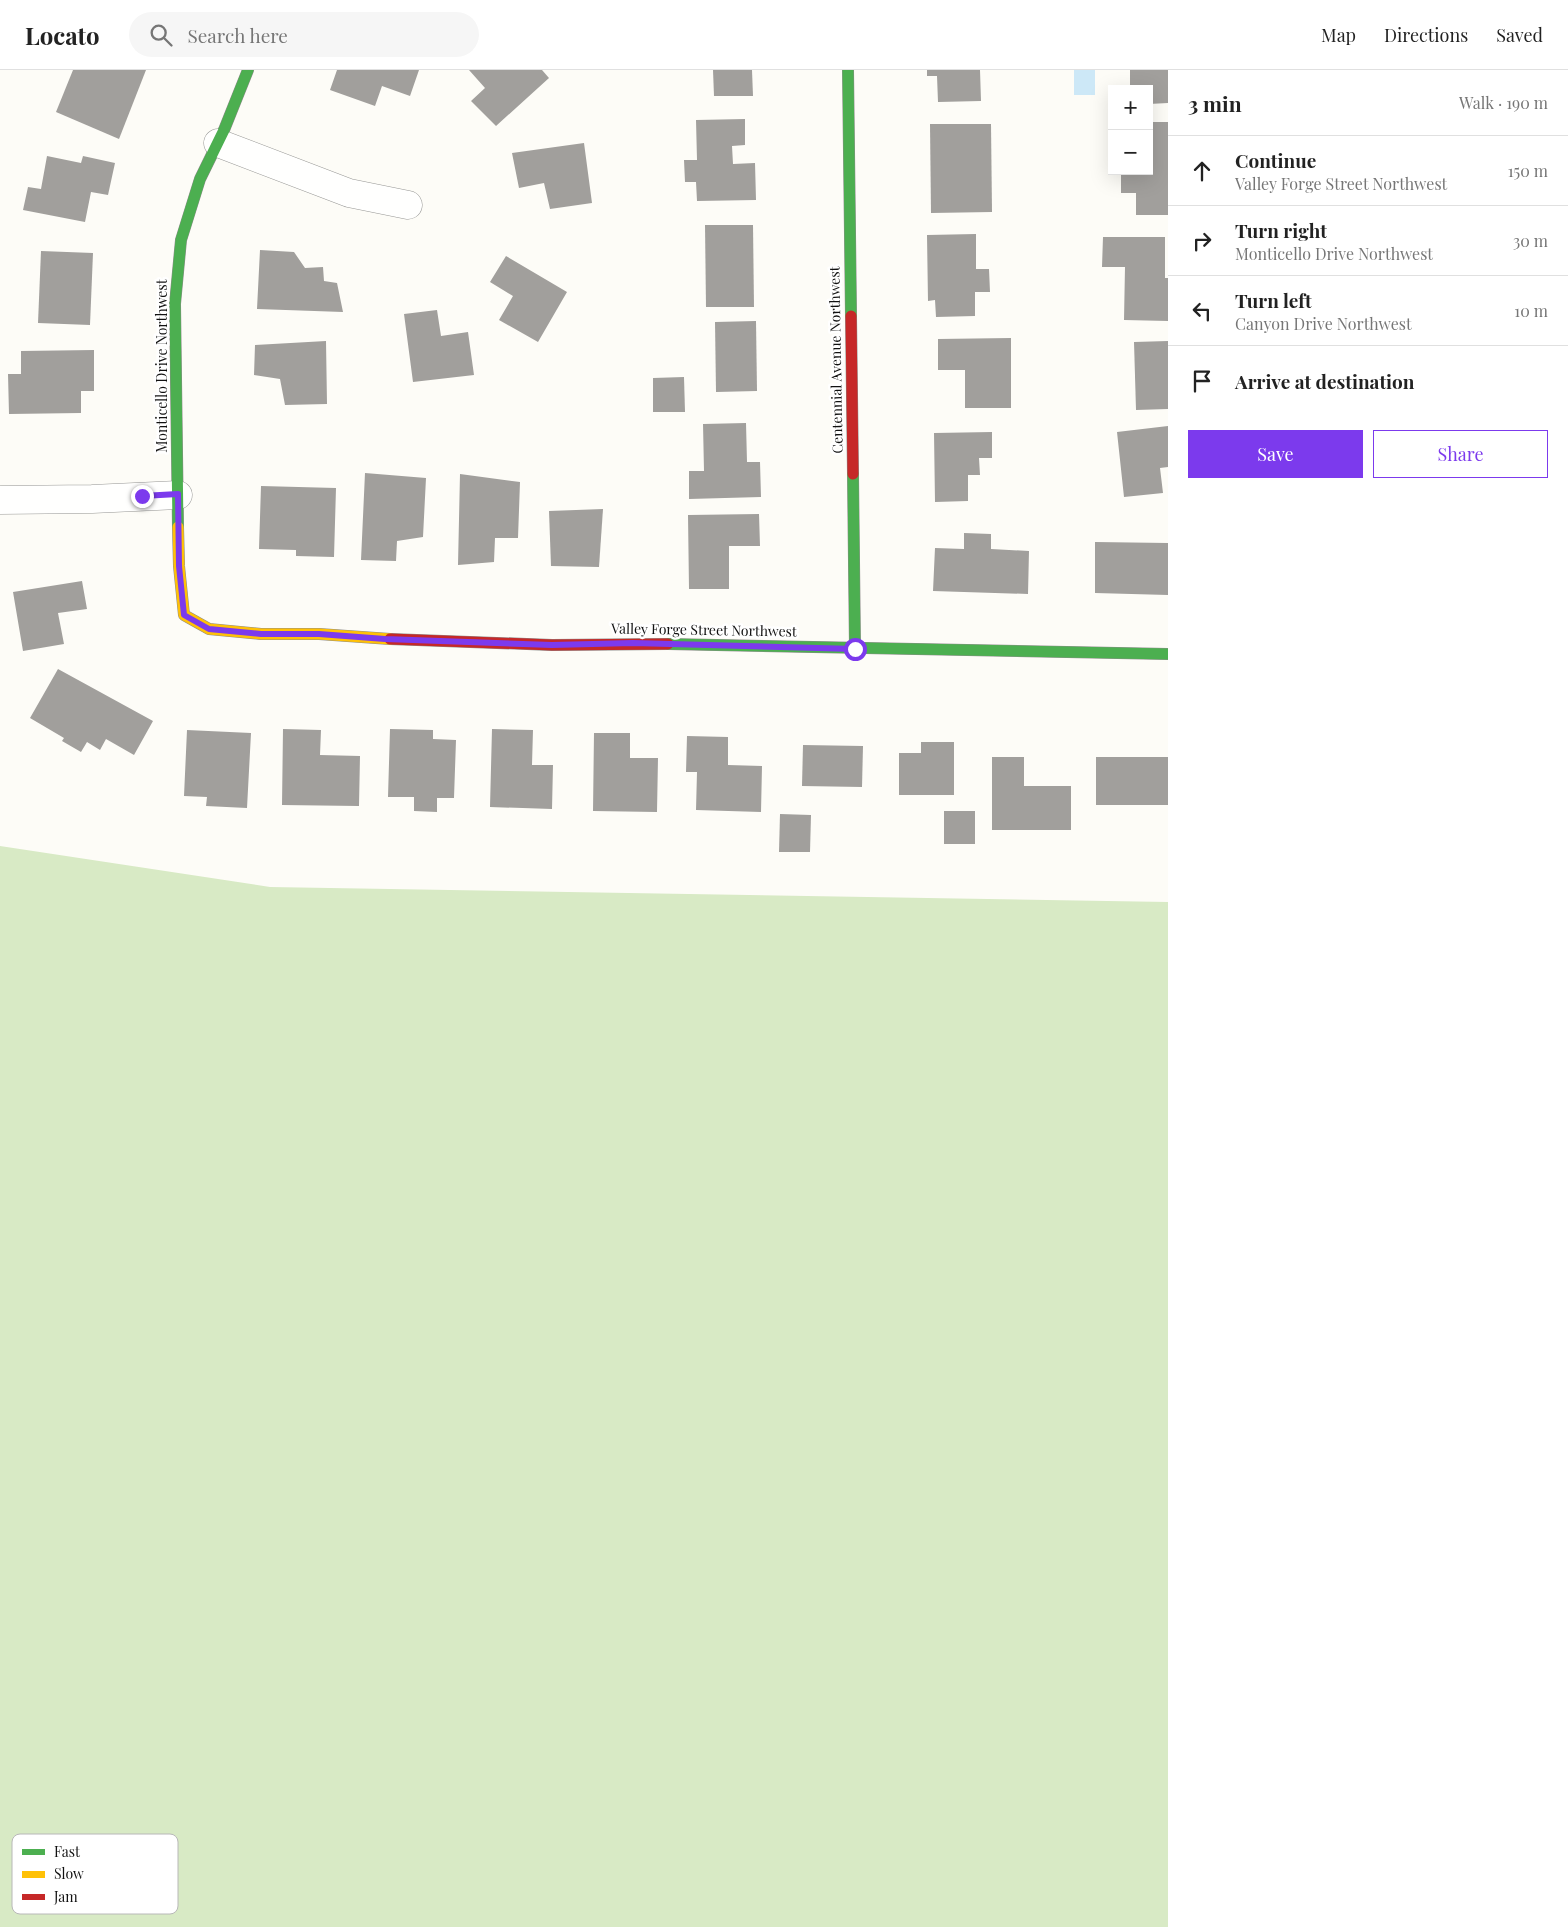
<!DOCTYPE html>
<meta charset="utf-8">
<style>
body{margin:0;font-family:"Playfair Display",serif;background:#f6f6f6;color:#222}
.controls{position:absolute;right:15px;top:15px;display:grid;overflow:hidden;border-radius:0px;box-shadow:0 5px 20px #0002}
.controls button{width:45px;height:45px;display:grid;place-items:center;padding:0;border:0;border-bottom:1px solid #e0e0e0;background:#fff;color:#222;font:25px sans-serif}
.stop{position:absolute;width:15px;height:15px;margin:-11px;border:4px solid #7c3aed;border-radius:50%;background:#fff}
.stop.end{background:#7c3aed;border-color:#fff;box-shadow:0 1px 5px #0008}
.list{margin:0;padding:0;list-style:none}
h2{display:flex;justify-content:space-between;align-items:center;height:65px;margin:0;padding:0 20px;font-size:21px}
h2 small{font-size:16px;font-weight:400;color:#767676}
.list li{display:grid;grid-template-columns:32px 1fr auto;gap:15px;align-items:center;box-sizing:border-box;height:70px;padding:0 20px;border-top:1px solid #e0e0e0}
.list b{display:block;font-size:19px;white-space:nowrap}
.list p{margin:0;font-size:16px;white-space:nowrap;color:#767676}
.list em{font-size:16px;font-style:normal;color:#767676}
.actions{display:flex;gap:10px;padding:15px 20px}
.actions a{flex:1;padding:11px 0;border:1px solid #7c3aed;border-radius:0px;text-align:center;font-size:18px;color:#7c3aed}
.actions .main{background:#7c3aed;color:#fff}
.icon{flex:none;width:28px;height:28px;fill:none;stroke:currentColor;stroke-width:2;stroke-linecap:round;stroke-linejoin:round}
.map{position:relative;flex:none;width:1168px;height:1857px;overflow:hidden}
header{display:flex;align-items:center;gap:30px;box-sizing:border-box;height:70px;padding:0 25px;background:#fff;border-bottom:1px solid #e0e0e0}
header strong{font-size:24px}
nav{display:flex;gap:28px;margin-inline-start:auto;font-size:18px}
.search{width:350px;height:45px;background:#f6f6f6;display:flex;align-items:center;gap:12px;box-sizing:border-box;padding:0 18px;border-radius:28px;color:#767676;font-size:19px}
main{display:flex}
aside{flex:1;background:#fff}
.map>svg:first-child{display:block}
.forest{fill:#d8eac5}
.water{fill:#cde8f7}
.building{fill:#a19f9c}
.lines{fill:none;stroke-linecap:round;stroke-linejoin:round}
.street-casing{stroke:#979795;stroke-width:29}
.fast-casing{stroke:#8e8d8b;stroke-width:12}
.slow-casing{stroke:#8e8d8b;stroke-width:12}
.jam-casing{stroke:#8e8d8b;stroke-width:12}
.street{stroke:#fffffe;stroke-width:28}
.fast{stroke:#4caf50;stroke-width:11}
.slow{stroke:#ffc107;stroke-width:11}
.jam{stroke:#c62828;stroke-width:11}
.route{stroke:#7c3aed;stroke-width:6}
.labels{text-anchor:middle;stroke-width:5;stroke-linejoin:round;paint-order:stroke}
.street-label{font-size:14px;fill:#111;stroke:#fff}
.key{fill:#fff;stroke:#b8b8b8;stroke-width:1}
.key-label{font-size:14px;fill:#111}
</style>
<header>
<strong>Locato</strong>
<div class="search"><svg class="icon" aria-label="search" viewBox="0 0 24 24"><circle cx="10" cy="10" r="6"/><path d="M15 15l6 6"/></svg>Search here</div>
<nav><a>Map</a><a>Directions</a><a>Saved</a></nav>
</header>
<main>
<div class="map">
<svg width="1168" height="1857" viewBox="0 0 1168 1857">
<rect width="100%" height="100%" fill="#fdfcf7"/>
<polygon class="forest" points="0,776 270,817 1168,832 1168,1857 0,1857"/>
<rect class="water" x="1074" y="0" width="21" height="25"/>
<g class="building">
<polygon points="73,0 146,0 119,69 56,42"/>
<polygon points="337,0 419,0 410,26 382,16 375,36 330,20"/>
<polygon points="469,0 542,0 549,8 496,56 471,31 485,18"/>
<polygon points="713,0 752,0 753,26 714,26"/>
<polygon points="927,0 980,0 981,31 938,32 937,6 927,6"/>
<polygon points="1130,0 1168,0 1168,33 1149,34 1149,19 1130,19"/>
<polygon points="745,49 745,75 732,76 733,94 755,93 756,130 697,131 696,112 685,112 684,90 697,90 696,50"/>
<polygon points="1149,52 1168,52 1168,145 1136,145 1136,123 1121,123 1121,101 1149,101"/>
<polygon points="930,54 991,54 992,142 931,143"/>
<polygon points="584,73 592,133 550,139 544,113 519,118 512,83"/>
<polygon points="47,86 81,93 83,86 115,93 108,125 91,122 85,152 23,140 28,117 41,119"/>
<polygon points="705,155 753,155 754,237 706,237"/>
<polygon points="976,164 976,199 989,199 990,222 975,222 975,246 936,247 935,230 928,231 927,165"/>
<polygon points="1103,167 1165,167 1165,208 1168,208 1168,251 1124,250 1125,197 1102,197"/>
<polygon points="260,180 294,182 305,198 323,197 324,211 337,213 343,242 257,239"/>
<polygon points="41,181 93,183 90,255 38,253"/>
<polygon points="506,186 567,222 538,272 499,250 513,226 490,212"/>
<polygon points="437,240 441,266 468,262 474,305 413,312 404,244"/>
<polygon points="756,251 757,321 716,322 715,252"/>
<polygon points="1011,268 1011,338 965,338 965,300 938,300 938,269"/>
<polygon points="326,271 327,334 285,335 280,309 254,305 255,275"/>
<polygon points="1168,271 1168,339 1136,340 1134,272"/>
<polygon points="94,280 94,321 81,321 81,343 9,344 8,304 21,304 21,281"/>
<polygon points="684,307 685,342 653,342 653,308"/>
<polygon points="746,353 747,392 760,392 761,427 689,429 689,401 704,401 703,354"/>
<polygon points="1168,356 1168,397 1160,398 1163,423 1124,427 1117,362"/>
<polygon points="992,362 992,388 979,388 980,405 968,405 968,431 935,432 934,363"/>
<polygon points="365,403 426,408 423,467 397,471 396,491 361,490"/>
<polygon points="460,404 520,412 518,468 495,468 494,492 458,495"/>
<polygon points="261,416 336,418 334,487 296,486 296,480 259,479"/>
<polygon points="603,439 599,497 551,496 549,441"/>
<polygon points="759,444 760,476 729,476 729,519 689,519 688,445"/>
<polygon points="964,463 991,464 991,479 1029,481 1028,524 933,521 935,478 964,479"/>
<polygon points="1095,472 1168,473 1168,525 1095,523"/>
<polygon points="82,511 87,539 58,543 64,574 23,581 13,522"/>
<polygon points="58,599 153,651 134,685 106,669 100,680 87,672 81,682 62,671 64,668 30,648"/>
<polygon points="283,659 321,660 320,685 360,686 359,736 282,735"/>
<polygon points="390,659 433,660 433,669 456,670 454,728 437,728 437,742 414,741 414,727 388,727"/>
<polygon points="492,659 533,660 532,695 553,695 552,739 490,737"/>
<polygon points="187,660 251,663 247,738 206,736 207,727 184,726"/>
<polygon points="594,663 630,663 630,688 658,688 657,742 593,741"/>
<polygon points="687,666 728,667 728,695 762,696 761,742 696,740 697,702 686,702"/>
<polygon points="921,672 954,672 954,725 899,725 899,683 921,683"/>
<polygon points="803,675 863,676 862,717 802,716"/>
<polygon points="992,687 1024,687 1024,716 1071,716 1071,760 992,760"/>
<rect x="1096" y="687" width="72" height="48"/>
<rect x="944" y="741" width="31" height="33"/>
<polygon points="780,744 811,745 810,782 779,782"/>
</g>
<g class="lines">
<defs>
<g id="street">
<polyline points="218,73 349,123 408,135"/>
<polyline points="0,430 92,429 178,425"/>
</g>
<g id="fast">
<polyline points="848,0 851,246"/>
<polyline points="853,404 855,579"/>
<polyline points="178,457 175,234 181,170 200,109 224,60 248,0"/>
<polyline points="668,574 1168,584"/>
</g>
<polyline id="slow" points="178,457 179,496 184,545 209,559 261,564 319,564 390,569"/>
<g id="jam">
<polyline points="851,246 853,404"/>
<polyline points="390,569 552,575 668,574"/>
</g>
</defs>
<use href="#street" class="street-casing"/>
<use href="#fast" class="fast-casing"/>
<use href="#slow" class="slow-casing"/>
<use href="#jam" class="jam-casing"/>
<use href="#street" class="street"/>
<use href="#fast" class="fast"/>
<use href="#slow" class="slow"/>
<use href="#jam" class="jam"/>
</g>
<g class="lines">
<polyline class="route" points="142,426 178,424 179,496 184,545 209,559 261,564 319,564 385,569 552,575 633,573 855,579"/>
</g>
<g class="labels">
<g class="street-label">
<text transform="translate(836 290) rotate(-91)" y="5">Centennial Avenue Northwest</text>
<text transform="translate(162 296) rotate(-90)" y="5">Monticello Drive Northwest</text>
<text transform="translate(704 560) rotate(1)" y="5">Valley Forge Street Northwest</text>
</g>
</g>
<rect x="12" y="1764" width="166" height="80" rx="8" class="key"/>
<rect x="22" y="1779" width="23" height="6" fill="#4caf50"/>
<rect x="22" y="1801" width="23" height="7" fill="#ffc107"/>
<rect x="22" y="1824" width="23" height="6" fill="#c62828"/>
<g class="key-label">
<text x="54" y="1787">Fast</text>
<text x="54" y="1809">Slow</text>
<text x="54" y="1832">Jam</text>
</g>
</svg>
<div class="controls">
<button>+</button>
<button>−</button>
</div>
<div class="stop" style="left:855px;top:579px"></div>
<div class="stop end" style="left:142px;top:426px"></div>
</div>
<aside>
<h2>3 min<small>Walk · 190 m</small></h2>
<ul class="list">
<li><svg class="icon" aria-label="ahead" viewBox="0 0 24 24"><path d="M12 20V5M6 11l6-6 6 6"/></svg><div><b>Continue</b><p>Valley Forge Street Northwest</p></div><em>150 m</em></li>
<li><svg class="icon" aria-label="right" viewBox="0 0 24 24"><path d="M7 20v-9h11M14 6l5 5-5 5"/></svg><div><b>Turn right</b><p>Monticello Drive Northwest</p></div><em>30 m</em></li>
<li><svg class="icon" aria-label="left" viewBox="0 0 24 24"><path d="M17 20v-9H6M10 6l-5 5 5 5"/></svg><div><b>Turn left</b><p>Canyon Drive Northwest</p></div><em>10 m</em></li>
<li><svg class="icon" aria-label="arrive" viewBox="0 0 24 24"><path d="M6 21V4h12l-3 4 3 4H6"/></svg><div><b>Arrive at destination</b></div></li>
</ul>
<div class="actions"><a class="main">Save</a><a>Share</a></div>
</aside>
</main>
